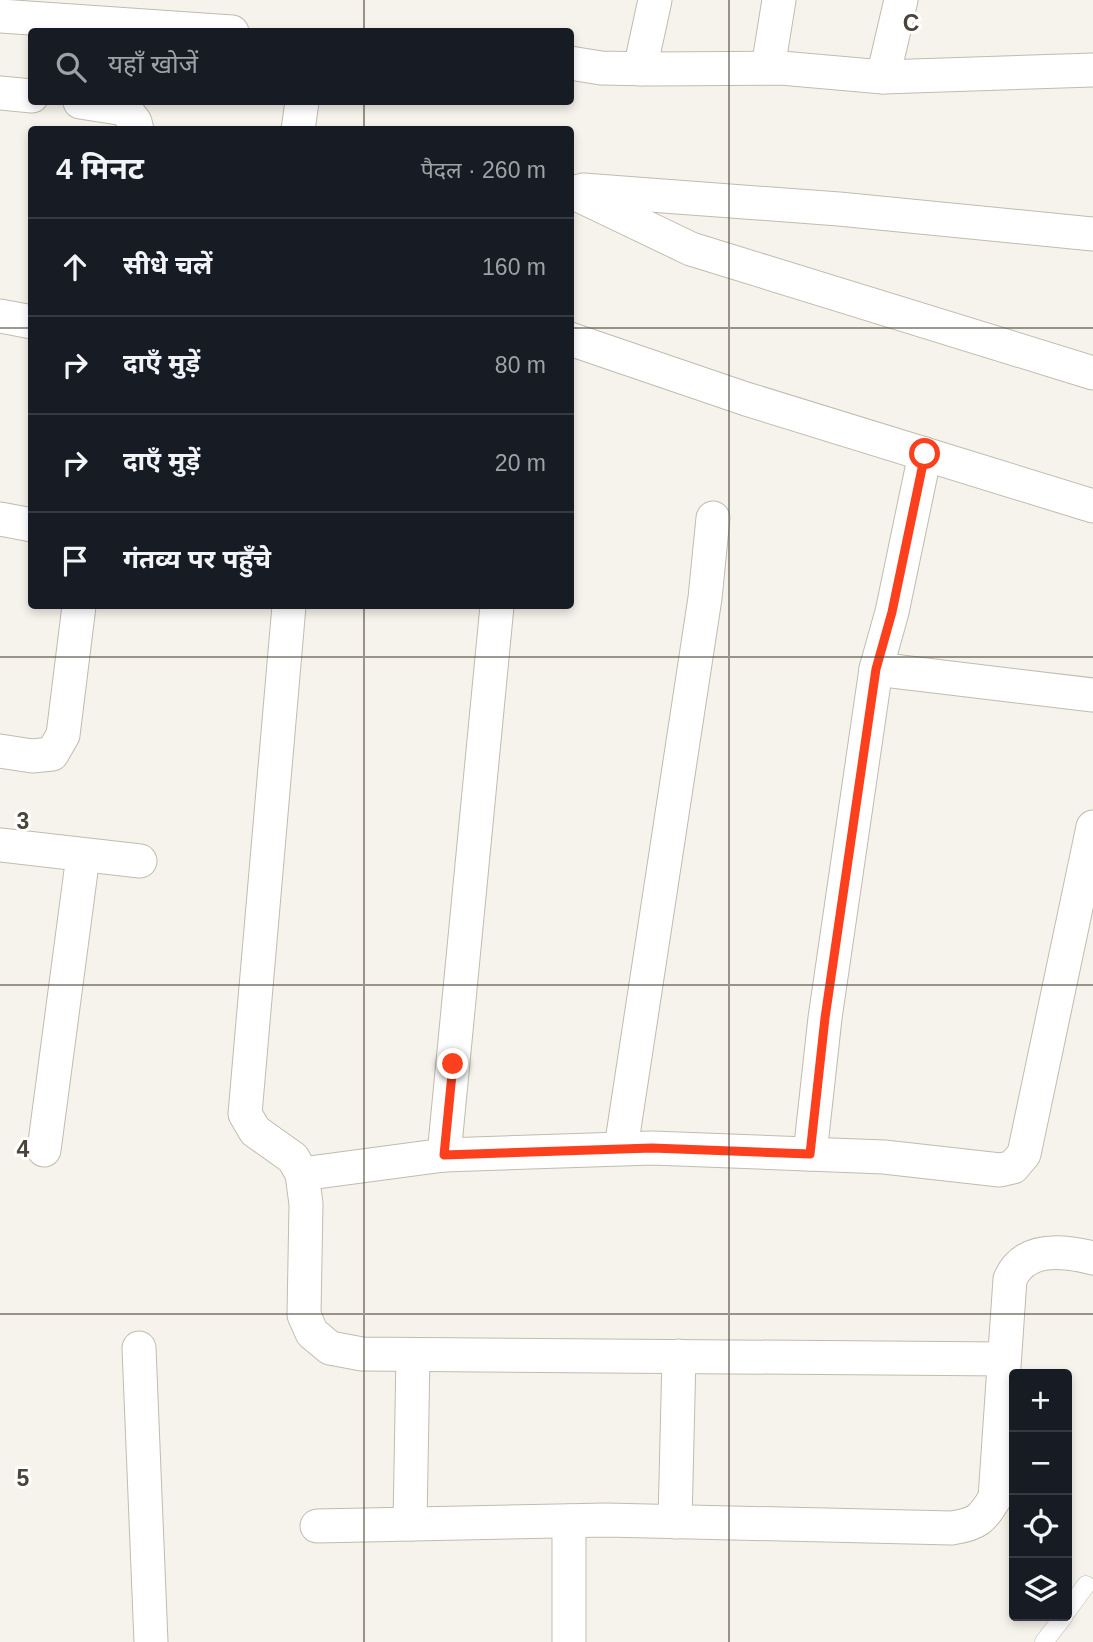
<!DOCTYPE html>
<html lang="hi">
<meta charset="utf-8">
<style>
body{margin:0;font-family:Helvetica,"Noto Sans Devanagari",sans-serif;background:#242831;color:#f1f3f6}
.controls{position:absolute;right:21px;bottom:21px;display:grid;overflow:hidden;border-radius:7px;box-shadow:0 4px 10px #0003}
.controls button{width:63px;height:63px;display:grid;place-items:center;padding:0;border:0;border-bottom:2px solid #363941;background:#171b24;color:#f1f3f6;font:35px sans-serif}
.stop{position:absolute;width:21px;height:21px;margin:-16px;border:5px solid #fc3f1d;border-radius:50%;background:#fff}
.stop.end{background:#fc3f1d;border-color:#fff;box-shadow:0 2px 7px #0008}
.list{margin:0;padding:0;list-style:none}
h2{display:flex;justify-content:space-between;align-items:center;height:91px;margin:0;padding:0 28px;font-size:30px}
h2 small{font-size:23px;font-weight:400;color:#9ea1a6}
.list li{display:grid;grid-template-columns:46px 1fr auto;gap:21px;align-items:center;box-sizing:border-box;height:98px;padding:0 28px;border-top:2px solid #363941}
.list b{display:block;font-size:26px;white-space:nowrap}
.list em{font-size:23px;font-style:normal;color:#9ea1a6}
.icon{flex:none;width:38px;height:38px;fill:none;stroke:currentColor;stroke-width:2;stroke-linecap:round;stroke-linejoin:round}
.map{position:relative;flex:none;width:1093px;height:1642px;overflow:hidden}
.search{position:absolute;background:#171b24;box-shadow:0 4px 10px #0003;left:28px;top:28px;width:546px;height:77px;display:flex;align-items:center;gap:18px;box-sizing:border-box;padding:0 24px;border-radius:7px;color:#9ea1a6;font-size:26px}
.panel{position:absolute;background:#171b24;box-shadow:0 4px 10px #0003;left:28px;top:126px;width:546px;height:483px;border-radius:7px}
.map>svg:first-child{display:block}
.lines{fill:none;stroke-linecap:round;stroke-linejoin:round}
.service-casing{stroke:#c2bbae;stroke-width:19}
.minor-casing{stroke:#c2bbae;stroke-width:35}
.service{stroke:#fff;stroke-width:18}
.minor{stroke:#fff;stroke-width:33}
.route{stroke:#fc3f1d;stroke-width:9}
.grid{fill:none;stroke:#4b4439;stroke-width:2;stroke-opacity:0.55}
.grid-label{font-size:23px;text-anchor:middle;font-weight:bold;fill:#4b4439;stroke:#fff;stroke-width:6;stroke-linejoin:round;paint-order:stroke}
</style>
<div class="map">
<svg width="1093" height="1642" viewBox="0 0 1093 1642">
<rect width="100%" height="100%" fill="#f6f3ec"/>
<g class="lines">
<defs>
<g id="service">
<polyline points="1067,1611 1086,1585"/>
<polyline points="1044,1642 1064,1616"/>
</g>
<g id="minor">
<polyline points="0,16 232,32"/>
<polyline points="570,63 601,68 652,69 781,68 883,77 1093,70"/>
<polyline points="768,68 779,0"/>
<polyline points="640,69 655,0"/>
<polyline points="883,77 901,0"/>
<polyline points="0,93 32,96"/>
<polyline points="80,102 125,109 135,122 137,130"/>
<polyline points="298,130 302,102"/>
<polyline points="583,190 839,209 1093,234"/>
<polyline points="570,191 691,249 1093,373"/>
<polyline points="0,316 32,322"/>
<polyline points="570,339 746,399 1093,506"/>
<polyline points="0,519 32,525"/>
<polyline points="289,606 245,1114 255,1131 293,1158 302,1174 306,1204 304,1315 312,1333 330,1348 362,1354 1004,1359"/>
<polyline points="876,669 1093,695"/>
<polyline points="0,751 32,756 52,754 63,735 79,606"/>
<polyline points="0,845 140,861"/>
<polyline points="621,1148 705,598 713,518"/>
<polyline points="44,1150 83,856"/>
<polyline points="810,1154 825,1018 876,669 892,612 925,454"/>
<polyline points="444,1155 497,606"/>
<polyline points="302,1174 444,1155 652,1148 884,1157 1000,1170 1013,1167 1024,1154 1093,827"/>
<polyline points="139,1348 151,1642"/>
<polyline points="569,1521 569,1642"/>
<polyline points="675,1522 679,1356"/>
<polyline points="410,1524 413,1355"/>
<path d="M317,1526L606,1520L952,1528C978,1524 982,1519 995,1498L1010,1279C1025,1246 1062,1250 1093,1258"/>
</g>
</defs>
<use href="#service" class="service-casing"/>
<use href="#minor" class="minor-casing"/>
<use href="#service" class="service"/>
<use href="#minor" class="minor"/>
</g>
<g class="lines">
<polyline class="route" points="453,1064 444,1155 652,1148 810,1154 825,1018 876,669 892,612 925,454"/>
</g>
<path class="grid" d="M364,0V32M729,0V1642M364,102V130M0,328H32M570,328H1093M364,606V1642M0,657H1093M0,985H1093M0,1314H1093"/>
<g class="grid-label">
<text x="911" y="31">C</text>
<text x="23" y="829">3</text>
<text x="23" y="1157">4</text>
<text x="23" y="1486">5</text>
</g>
</svg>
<div class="controls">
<button>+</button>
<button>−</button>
<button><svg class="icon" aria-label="locate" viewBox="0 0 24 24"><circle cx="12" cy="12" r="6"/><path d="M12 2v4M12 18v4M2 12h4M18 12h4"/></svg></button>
<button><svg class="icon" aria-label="layers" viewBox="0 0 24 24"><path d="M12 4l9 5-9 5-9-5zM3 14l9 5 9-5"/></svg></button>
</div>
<div class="stop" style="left:925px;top:454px"></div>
<div class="stop end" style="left:453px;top:1064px"></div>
<div class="search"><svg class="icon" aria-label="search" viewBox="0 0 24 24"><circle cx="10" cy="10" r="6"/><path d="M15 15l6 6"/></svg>यहाँ खोजें</div>
<section class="panel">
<h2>4 मिनट<small>पैदल · 260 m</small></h2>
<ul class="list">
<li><svg class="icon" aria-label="ahead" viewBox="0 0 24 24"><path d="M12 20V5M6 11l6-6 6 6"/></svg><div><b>सीधे चलें</b></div><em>160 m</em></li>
<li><svg class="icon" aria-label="right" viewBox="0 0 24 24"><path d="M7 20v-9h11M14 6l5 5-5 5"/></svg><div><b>दाएँ मुड़ें</b></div><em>80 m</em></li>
<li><svg class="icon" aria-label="right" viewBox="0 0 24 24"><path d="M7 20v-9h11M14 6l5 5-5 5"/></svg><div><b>दाएँ मुड़ें</b></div><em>20 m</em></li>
<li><svg class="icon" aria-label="arrive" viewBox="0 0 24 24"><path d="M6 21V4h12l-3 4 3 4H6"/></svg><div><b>गंतव्य पर पहुँचे</b></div></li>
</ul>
</section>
</div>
